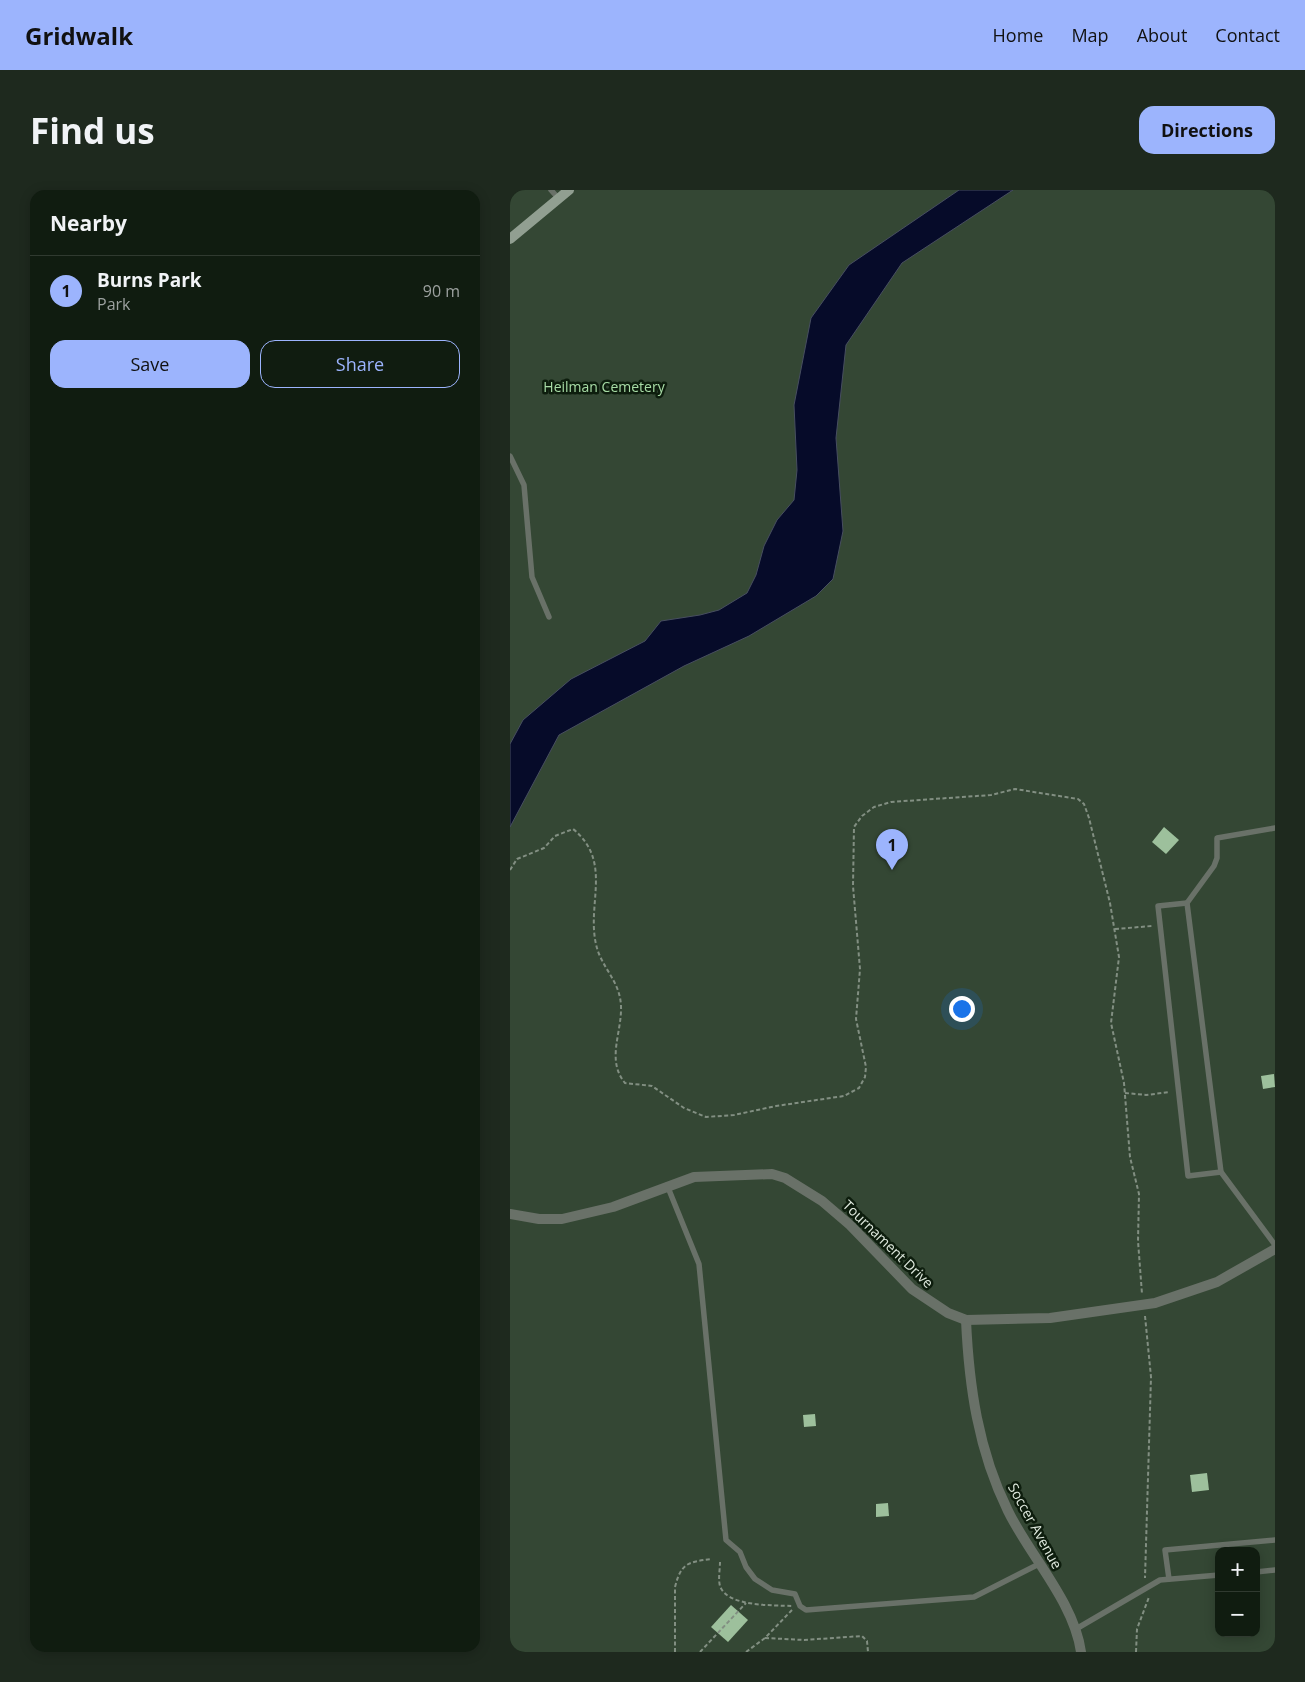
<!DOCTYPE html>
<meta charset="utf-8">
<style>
body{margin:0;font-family:"Open Sans",sans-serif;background:#1e291e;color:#f1f3f6}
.controls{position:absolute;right:15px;bottom:15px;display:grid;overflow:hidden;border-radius:10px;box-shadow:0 2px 12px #0003}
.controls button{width:45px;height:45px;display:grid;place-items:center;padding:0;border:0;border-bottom:1px solid #303a30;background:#101c10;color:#f1f3f6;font:25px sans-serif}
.you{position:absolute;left:451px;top:818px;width:18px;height:18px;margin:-12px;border:4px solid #fff;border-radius:50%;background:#1a73e8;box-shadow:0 0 0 8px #1a73e833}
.badge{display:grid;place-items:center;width:32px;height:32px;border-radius:50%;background:#9cb4fd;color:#111;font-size:16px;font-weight:700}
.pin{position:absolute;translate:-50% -41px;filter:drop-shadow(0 1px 2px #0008)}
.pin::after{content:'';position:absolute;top:26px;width:18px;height:15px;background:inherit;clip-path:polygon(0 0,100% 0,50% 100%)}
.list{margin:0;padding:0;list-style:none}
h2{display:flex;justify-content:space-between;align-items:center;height:65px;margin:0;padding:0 20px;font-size:21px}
h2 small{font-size:16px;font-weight:400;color:#9ca19f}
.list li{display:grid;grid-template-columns:32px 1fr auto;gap:15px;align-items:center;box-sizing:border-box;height:70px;padding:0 20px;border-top:1px solid #303a30}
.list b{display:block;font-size:19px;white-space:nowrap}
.list p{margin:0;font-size:16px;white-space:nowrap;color:#9ca19f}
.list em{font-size:16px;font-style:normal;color:#9ca19f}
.actions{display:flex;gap:10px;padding:15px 20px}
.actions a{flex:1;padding:11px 0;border:1px solid #9cb4fd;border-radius:15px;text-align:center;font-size:18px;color:#9cb4fd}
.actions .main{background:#9cb4fd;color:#111}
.map{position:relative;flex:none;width:765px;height:1462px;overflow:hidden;border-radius:15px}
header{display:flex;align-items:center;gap:30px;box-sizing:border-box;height:70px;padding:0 25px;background:#9cb4fd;color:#111}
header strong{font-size:24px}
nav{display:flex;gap:28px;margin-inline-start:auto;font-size:18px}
.intro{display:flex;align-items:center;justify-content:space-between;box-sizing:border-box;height:120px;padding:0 30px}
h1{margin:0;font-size:35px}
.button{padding:12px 22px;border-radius:15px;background:#9cb4fd;color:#111;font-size:18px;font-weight:700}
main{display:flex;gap:30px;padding:0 30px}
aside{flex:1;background:#101c10;border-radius:15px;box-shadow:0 2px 12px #0003}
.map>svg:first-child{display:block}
.green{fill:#344734;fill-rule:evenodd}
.water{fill:#060b29;stroke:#474e60}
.building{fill:#9dc09c}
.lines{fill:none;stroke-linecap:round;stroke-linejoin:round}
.path{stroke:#828f82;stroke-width:2;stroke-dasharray:4 2.5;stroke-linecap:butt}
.lane{stroke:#697168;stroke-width:5.5}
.street{stroke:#697168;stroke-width:10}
.secondary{stroke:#919f91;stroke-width:10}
.labels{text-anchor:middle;stroke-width:5;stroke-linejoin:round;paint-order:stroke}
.park-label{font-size:14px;fill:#a8dca6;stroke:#0d1d0d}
.street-label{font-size:14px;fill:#e0eadf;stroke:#0d1d0d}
</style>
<header>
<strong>Gridwalk</strong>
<nav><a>Home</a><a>Map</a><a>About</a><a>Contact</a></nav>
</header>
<div class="intro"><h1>Find us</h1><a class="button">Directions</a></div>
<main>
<aside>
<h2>Nearby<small></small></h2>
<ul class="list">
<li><span class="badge">1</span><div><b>Burns Park</b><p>Park</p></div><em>90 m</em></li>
</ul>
<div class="actions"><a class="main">Save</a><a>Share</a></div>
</aside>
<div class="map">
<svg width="765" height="1462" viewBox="0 0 765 1462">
<rect width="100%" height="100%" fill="#162616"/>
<path class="green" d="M0,0H765V1462H0ZM709,1361H746V1443H709Z"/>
<polygon class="water" points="449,0 503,0 392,73 336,155 326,248 333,341 323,389 306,406 239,446 174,476 49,545 0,637 0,554 13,530 61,489 135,451 151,431 190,425 209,420 237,403 246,385 254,356 267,330 284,310 287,280 284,215 301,128 339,75"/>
<g class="building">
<polygon points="654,637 669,650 656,664 642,652"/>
<polygon points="764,884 765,897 753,899 751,886"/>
<polygon points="305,1224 306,1236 294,1237 293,1225"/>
<polygon points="697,1283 699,1300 682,1302 680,1285"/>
<polygon points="378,1313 379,1326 366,1327 366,1314"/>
<polygon points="221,1415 238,1430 218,1452 201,1437"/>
</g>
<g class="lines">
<g class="path">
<path d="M0,680L7,669L34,658L45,646L63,639C106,674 72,720 89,764C97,783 110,794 111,816C112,843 96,870 115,893L142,896L174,918L196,927L224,925L266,916L334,906L349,898L355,887L356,877L346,829L350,779L343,696L344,637L352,626L364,617L381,612L481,605L505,599L568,609L574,614L579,628L600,713L609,767L601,833L614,893L620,967L629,1004L628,1051L632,1104"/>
<polyline points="605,739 642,736"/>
<polyline points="615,903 636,905 660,902"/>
<polyline points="635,1126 641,1187 635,1388"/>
<path d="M210,1372C210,1379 208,1389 210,1396C217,1417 263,1415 282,1416"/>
<polyline points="255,1448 294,1450 352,1446 357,1451 358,1462"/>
<path d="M165,1462V1397C171,1373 178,1372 201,1369"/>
<polyline points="190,1462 236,1413"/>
<polyline points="236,1462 255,1448 282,1420"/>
<polyline points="626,1462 627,1439 639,1407"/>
</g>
<g class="lane">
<polyline points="41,0 49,9"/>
<polyline points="0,266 14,295 22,387 39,427"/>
<polyline points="765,638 707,648 707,668 704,676 677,713 711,982 765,1055"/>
<polyline points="677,713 648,716 678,986 711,982"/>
<polyline points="157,995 189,1074 216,1350 230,1362 236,1377 245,1389 262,1400 285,1404 290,1416 296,1420 464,1407 529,1374"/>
<polyline points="746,1382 765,1380"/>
<polyline points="659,1389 655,1360 765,1350"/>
<polyline points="566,1439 650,1390 709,1385"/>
</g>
<g class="street">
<polyline points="0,1024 29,1029 52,1029 103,1017 184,987 262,984 275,988 312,1011 340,1035 402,1099 438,1123 456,1130 540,1128 645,1113 707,1092 765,1059"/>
<path d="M456,1130C459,1196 468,1260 498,1321C520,1366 564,1412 571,1462"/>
</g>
<polyline class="secondary" points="0,49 59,0"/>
</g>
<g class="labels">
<g class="park-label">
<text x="94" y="202">Heilman Cemetery</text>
</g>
<g class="street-label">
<text transform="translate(378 1054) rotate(44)" y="5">Tournament Drive</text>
<text transform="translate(525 1336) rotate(61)" y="5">Soccer Avenue</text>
</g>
</g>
</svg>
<div class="controls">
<button>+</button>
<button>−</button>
</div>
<div class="you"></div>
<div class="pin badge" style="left:382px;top:680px">1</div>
</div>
</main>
